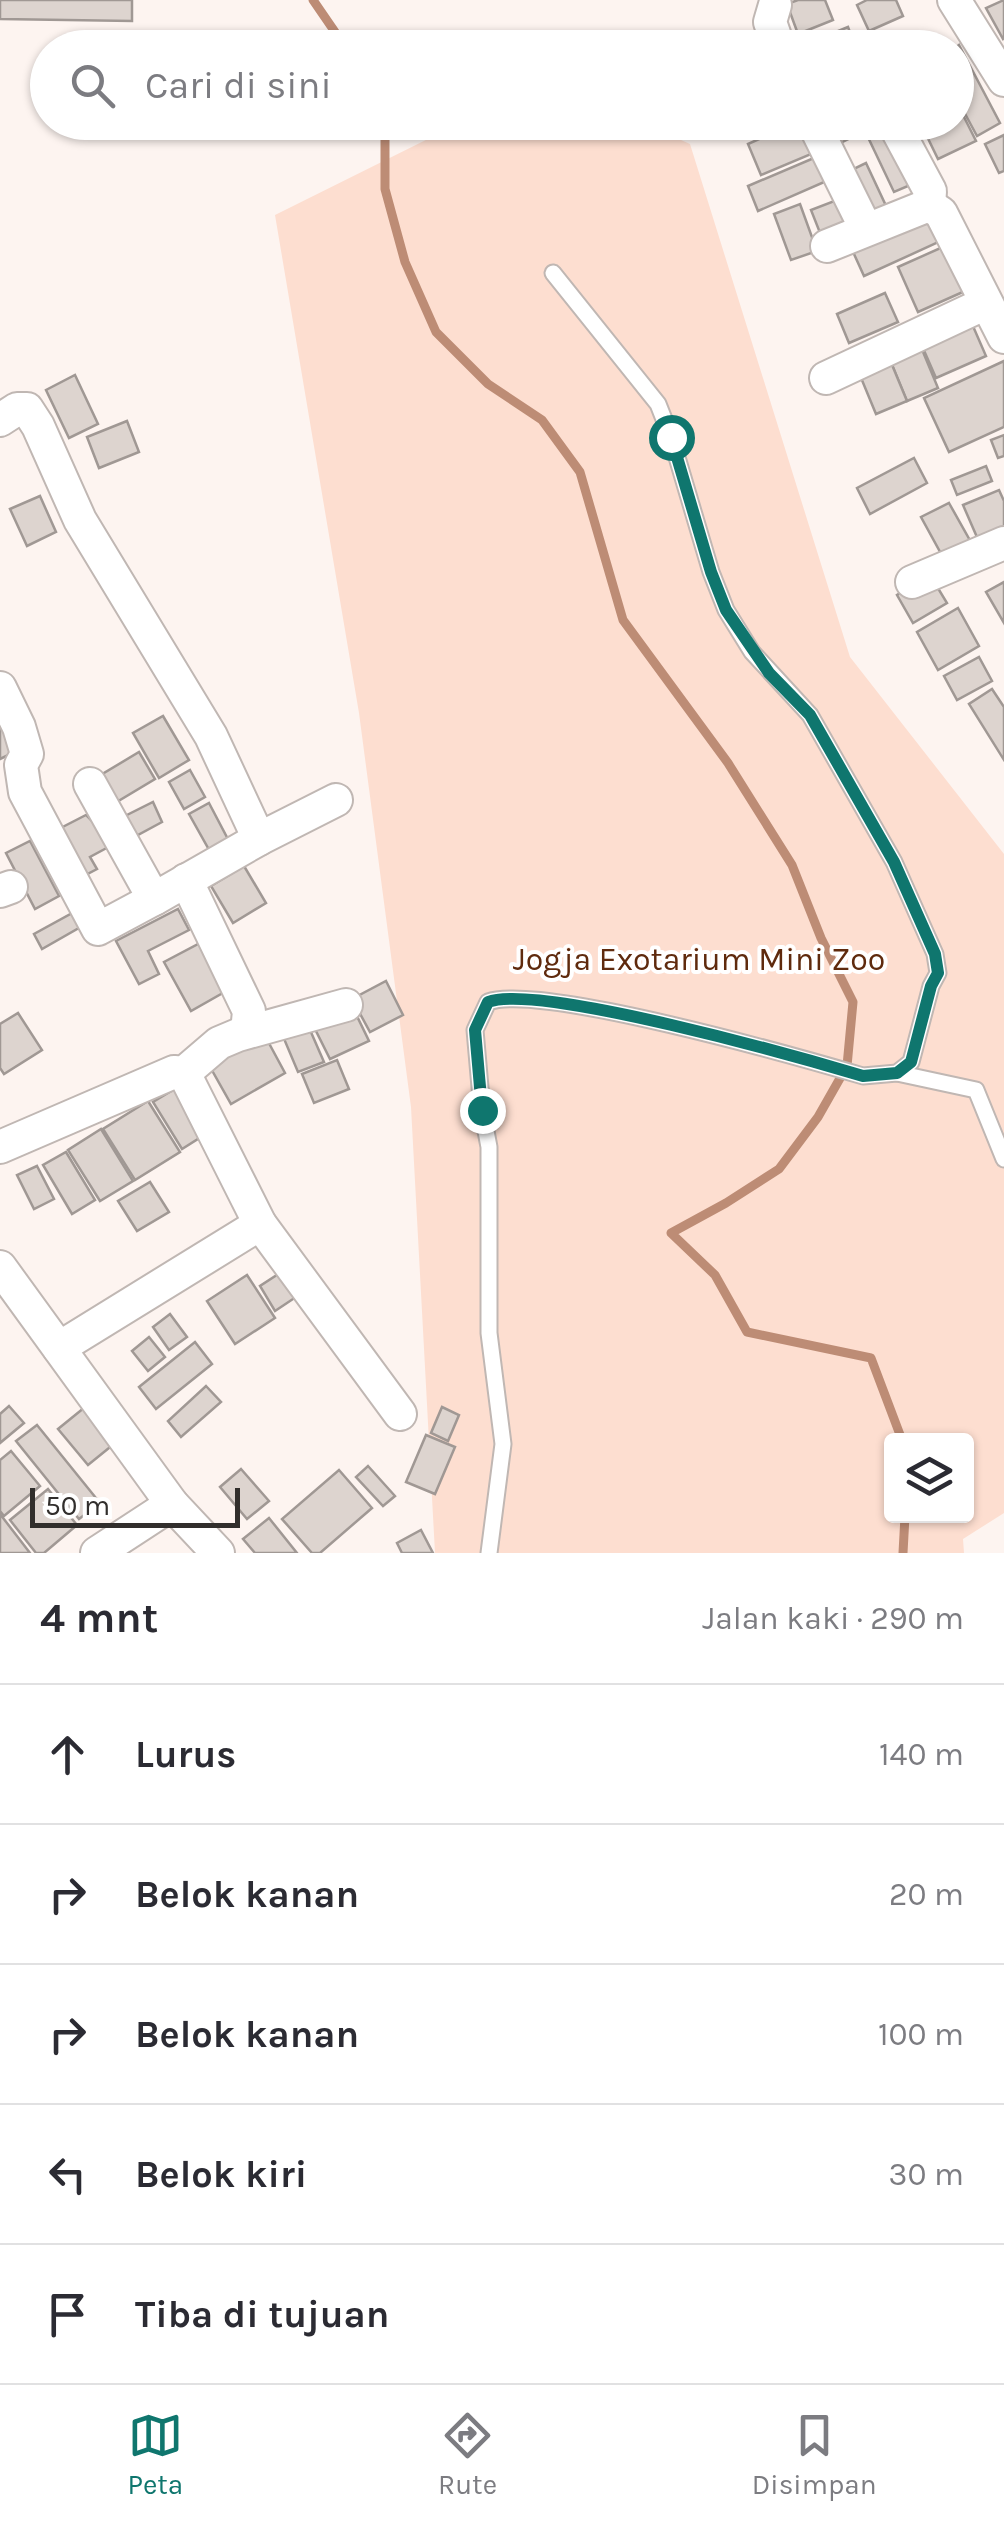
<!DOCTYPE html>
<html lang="id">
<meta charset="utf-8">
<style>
body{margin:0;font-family:Karla,sans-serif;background:#f7f7f7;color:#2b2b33}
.controls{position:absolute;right:30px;bottom:30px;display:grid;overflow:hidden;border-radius:10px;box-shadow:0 2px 8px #0004}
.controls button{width:90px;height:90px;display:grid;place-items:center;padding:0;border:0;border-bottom:2px solid #e1e1e2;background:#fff;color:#2b2b33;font:50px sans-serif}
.scale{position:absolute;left:30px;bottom:25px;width:210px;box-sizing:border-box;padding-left:10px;border:5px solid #312e2c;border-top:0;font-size:28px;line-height:35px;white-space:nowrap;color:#312e2c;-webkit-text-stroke:8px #fff;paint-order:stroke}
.stop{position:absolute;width:30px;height:30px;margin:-22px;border:8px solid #0f766e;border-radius:50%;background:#fff}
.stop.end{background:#0f766e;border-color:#fff;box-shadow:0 2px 10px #0008}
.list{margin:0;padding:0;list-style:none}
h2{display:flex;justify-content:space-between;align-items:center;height:130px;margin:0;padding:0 40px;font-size:42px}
h2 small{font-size:32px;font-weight:400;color:#7c7c81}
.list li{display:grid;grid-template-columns:65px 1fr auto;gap:30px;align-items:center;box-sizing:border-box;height:140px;padding:0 40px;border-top:2px solid #e1e1e2}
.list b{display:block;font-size:38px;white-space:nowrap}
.list em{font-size:32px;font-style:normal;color:#7c7c81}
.icon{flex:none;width:55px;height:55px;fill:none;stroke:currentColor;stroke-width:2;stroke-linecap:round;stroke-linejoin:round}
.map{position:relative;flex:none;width:1004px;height:1553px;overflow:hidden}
.search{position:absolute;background:#fff;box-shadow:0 2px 8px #0004;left:30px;right:30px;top:30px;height:110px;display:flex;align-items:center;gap:25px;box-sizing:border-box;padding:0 35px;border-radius:55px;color:#7c7c81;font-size:38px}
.sheet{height:830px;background:#fff}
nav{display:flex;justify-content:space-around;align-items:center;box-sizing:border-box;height:140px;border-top:2px solid #e1e1e2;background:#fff;font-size:28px;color:#7c7c81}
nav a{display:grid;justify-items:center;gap:5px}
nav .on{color:#0f766e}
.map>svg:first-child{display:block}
.green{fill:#fdded0;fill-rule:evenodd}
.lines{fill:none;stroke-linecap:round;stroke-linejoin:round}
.stream{stroke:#bd8c75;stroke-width:9}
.building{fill:#ddd4cf;stroke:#a09894;stroke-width:2.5}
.service-casing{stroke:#c0b7b3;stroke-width:19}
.minor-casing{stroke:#c0b7b3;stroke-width:36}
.service{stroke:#fff;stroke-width:15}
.minor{stroke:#fff;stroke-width:32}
.route{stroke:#0f766e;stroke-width:12}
.labels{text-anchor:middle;stroke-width:8;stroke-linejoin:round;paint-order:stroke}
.park-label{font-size:32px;fill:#5f2a0d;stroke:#fff}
</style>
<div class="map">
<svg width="1004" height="1553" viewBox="0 0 1004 1553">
<rect width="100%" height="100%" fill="#fdf4f0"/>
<path class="green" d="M460,123H643L690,144L850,657L1004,854V1513L963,1539L964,1553H435L411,1107L359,713L275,215ZM892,1440H966V1516H892Z"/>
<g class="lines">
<g class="stream">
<polyline points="313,0 346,48"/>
<polyline points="385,122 385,189 405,262 436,332 488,384 542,420 580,472 623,620 728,763 792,865 821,938 853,1002 847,1066 818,1117 779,1169 726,1203 671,1233 715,1275 747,1332 871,1358 902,1440"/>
<polyline points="903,1553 905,1516"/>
</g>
</g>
<g class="building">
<polygon points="0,0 132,0 132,21 0,19"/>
<polygon points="798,0 825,0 833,20 798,34 787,4"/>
<polygon points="867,0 896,0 903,16 869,31 857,5"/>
<polygon points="1004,0 1004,38 1003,39 986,8"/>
<polygon points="848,27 856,48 797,48"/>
<polygon points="959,45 1000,123 977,136 956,97 955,48"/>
<polygon points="957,103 976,141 938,159 920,122 956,122"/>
<polygon points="745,122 785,122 752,137"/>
<polygon points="798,122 816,152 761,175 748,144"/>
<polygon points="816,122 887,122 915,183 894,192 865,131 828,149"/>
<polygon points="1004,135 1004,171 999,173 985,144"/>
<polygon points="821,155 831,179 758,211 748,186"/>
<polygon points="866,163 887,208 863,219 843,174"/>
<polygon points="842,198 855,231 824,243 811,210"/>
<polygon points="800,204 817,251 791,260 774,214"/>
<polygon points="928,207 943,240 864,276 849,243"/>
<polygon points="954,242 974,287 918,312 898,267"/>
<polygon points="885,293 898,322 849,343 837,314"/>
<polygon points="969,317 986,356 936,378 919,339"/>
<polygon points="921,347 938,388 907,401 890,360"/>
<polygon points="890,360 907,401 876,414 859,373"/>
<polygon points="1004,361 1004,427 949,452 924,398"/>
<polygon points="75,375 98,424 69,438 46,390"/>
<polygon points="127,421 139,452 99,468 87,437"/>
<polygon points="1004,435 1004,456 998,458 991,440"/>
<polygon points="914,458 927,483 870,514 857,488"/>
<polygon points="986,466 992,481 957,495 951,480"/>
<polygon points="999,490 1004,501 1004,534 980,544 963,505"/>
<polygon points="40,496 56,532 27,546 10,509"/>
<polygon points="949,503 972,544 944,559 921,517"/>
<polygon points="930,575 947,603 913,623 897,595"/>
<polygon points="1004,582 1004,623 986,592"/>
<polygon points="958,608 979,646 938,670 917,632"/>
<polygon points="979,657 992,681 957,700 944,676"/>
<polygon points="992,689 1004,707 1004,760 969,704"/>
<polygon points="0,706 21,749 0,759"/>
<polygon points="163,716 189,760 159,778 133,733"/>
<polygon points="139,752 155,779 110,806 94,779"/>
<polygon points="190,770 205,797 184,809 169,782"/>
<polygon points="153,802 162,822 136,836 125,816"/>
<polygon points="209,803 231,845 212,855 189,814"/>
<polygon points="86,815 114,844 90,857 97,869 74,881 51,833"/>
<polygon points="30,841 59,896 35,909 6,853"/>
<polygon points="244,866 266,903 233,923 211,886"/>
<polygon points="178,909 189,930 148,951 159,974 139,984 116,941"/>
<polygon points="76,911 84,925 42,949 34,934"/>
<polygon points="202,942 228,990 191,1011 164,962"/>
<polygon points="386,981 403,1015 370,1032 352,999"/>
<polygon points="354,1010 369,1041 330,1059 315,1029"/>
<polygon points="18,1013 42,1050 4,1074 0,1068 0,1024"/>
<polygon points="307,1023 324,1062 298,1072 282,1034"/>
<polygon points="264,1034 285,1073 231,1104 209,1065"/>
<polygon points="337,1060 349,1089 314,1103 302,1074"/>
<polygon points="183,1084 212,1130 182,1149 153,1102"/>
<polygon points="148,1101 180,1152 135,1180 103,1129"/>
<polygon points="101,1129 133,1181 100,1201 68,1150"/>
<polygon points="66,1152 95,1200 72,1214 43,1165"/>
<polygon points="37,1166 54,1199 34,1209 17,1175"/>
<polygon points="150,1182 169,1212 137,1231 118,1201"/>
<polygon points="283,1271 299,1295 275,1311 260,1286"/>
<polygon points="247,1275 275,1318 235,1344 207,1301"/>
<polygon points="170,1314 187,1337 169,1350 153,1327"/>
<polygon points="149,1337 165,1357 148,1371 132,1351"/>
<polygon points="195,1342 212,1364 156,1409 139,1387"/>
<polygon points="206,1386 221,1402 181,1437 168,1421"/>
<polygon points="90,1403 120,1439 88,1465 58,1429"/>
<polygon points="9,1406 24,1423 0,1443 0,1414"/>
<polygon points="442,1407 459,1415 448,1441 431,1433"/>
<polygon points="37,1425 100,1503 79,1519 16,1441"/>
<polygon points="426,1435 455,1447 435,1494 406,1482"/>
<polygon points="11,1451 40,1486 4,1516 0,1511 0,1460"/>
<polygon points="368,1466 395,1496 383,1506 356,1477"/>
<polygon points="241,1469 269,1501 247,1519 220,1487"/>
<polygon points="339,1470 372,1508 320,1553 312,1553 282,1519"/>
<polygon points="48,1489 77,1525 44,1553 36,1553 10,1520"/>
<polygon points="0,1514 30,1553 0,1553"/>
<polygon points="269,1518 297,1553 255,1553 243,1539"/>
<polygon points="421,1530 433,1553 402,1553 397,1543"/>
</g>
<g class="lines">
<defs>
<g id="service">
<polyline points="897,1073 976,1090 1004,1159"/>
<path d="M489,1553L503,1444L489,1333V1147L482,1110L475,1030L488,1002C540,983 798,1057 863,1076L897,1073L911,1062L931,986L938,973L935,954L894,862L810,715L752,652L726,610L711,572L671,437L658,404L553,273"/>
</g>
<g id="minor">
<polyline points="954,0 1004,80"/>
<polyline points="775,5 770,22 779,48"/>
<polyline points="813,122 866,229"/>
<polyline points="893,122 930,191 929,205"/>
<polyline points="827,246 929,205 941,213 1004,337"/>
<polyline points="826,378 986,303"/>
<polyline points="0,420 17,409 27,409 38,426 80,520 211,736 259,839"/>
<polyline points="912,582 1004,543"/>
<polyline points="0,688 19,727 27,754 21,765 25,792 98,929 154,899"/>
<polyline points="90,784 154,899 259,839 336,800"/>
<polyline points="186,880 249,1011 247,1032"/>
<polyline points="0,891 11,887"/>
<polyline points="184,1073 260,1224 400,1414"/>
<polyline points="0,1147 174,1072 184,1073 219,1043 238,1035 346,1005"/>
<polyline points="0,1267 172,1504 218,1553"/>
<polyline points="59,1348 260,1224"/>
<polyline points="97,1553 172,1504"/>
</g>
</defs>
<use href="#service" class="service-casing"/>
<use href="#minor" class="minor-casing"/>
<use href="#service" class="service"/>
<use href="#minor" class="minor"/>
</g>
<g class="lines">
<path class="route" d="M482,1110L475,1030L488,1002C539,983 799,1057 863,1076L897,1073L911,1062L931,986L938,973L935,954L894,862L810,715L769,673L726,610L711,572L671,437"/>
</g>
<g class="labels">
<g class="park-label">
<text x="699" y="970">Jogja Exotarium Mini Zoo</text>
</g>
</g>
</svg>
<div class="controls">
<button><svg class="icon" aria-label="layers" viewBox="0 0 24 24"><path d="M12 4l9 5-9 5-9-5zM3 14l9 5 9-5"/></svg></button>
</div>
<div class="scale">50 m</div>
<div class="stop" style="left:671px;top:437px"></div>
<div class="stop end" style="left:482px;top:1110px"></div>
<div class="search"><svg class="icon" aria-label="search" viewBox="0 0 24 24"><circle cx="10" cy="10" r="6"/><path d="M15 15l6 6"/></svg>Cari di sini</div>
</div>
<section class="sheet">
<h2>4 mnt<small>Jalan kaki · 290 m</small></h2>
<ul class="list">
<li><svg class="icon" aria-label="ahead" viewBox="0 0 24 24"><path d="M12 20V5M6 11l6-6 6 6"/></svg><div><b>Lurus</b></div><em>140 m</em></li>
<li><svg class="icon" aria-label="right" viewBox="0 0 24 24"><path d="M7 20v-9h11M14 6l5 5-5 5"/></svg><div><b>Belok kanan</b></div><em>20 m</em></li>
<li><svg class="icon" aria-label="right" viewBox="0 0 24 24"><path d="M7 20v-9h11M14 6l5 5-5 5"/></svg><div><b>Belok kanan</b></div><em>100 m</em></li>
<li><svg class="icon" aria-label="left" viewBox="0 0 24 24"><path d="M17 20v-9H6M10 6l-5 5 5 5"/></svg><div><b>Belok kiri</b></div><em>30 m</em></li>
<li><svg class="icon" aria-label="arrive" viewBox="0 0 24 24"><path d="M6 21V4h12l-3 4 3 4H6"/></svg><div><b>Tiba di tujuan</b></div></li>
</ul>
</section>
<nav>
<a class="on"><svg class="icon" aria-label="map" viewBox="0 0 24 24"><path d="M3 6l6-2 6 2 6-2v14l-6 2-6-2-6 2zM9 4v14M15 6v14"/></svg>Peta</a>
<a><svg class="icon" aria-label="directions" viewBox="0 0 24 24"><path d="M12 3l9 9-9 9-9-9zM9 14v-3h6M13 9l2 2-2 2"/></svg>Rute</a>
<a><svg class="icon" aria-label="saved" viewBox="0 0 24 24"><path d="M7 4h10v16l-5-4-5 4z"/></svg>Disimpan</a>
</nav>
